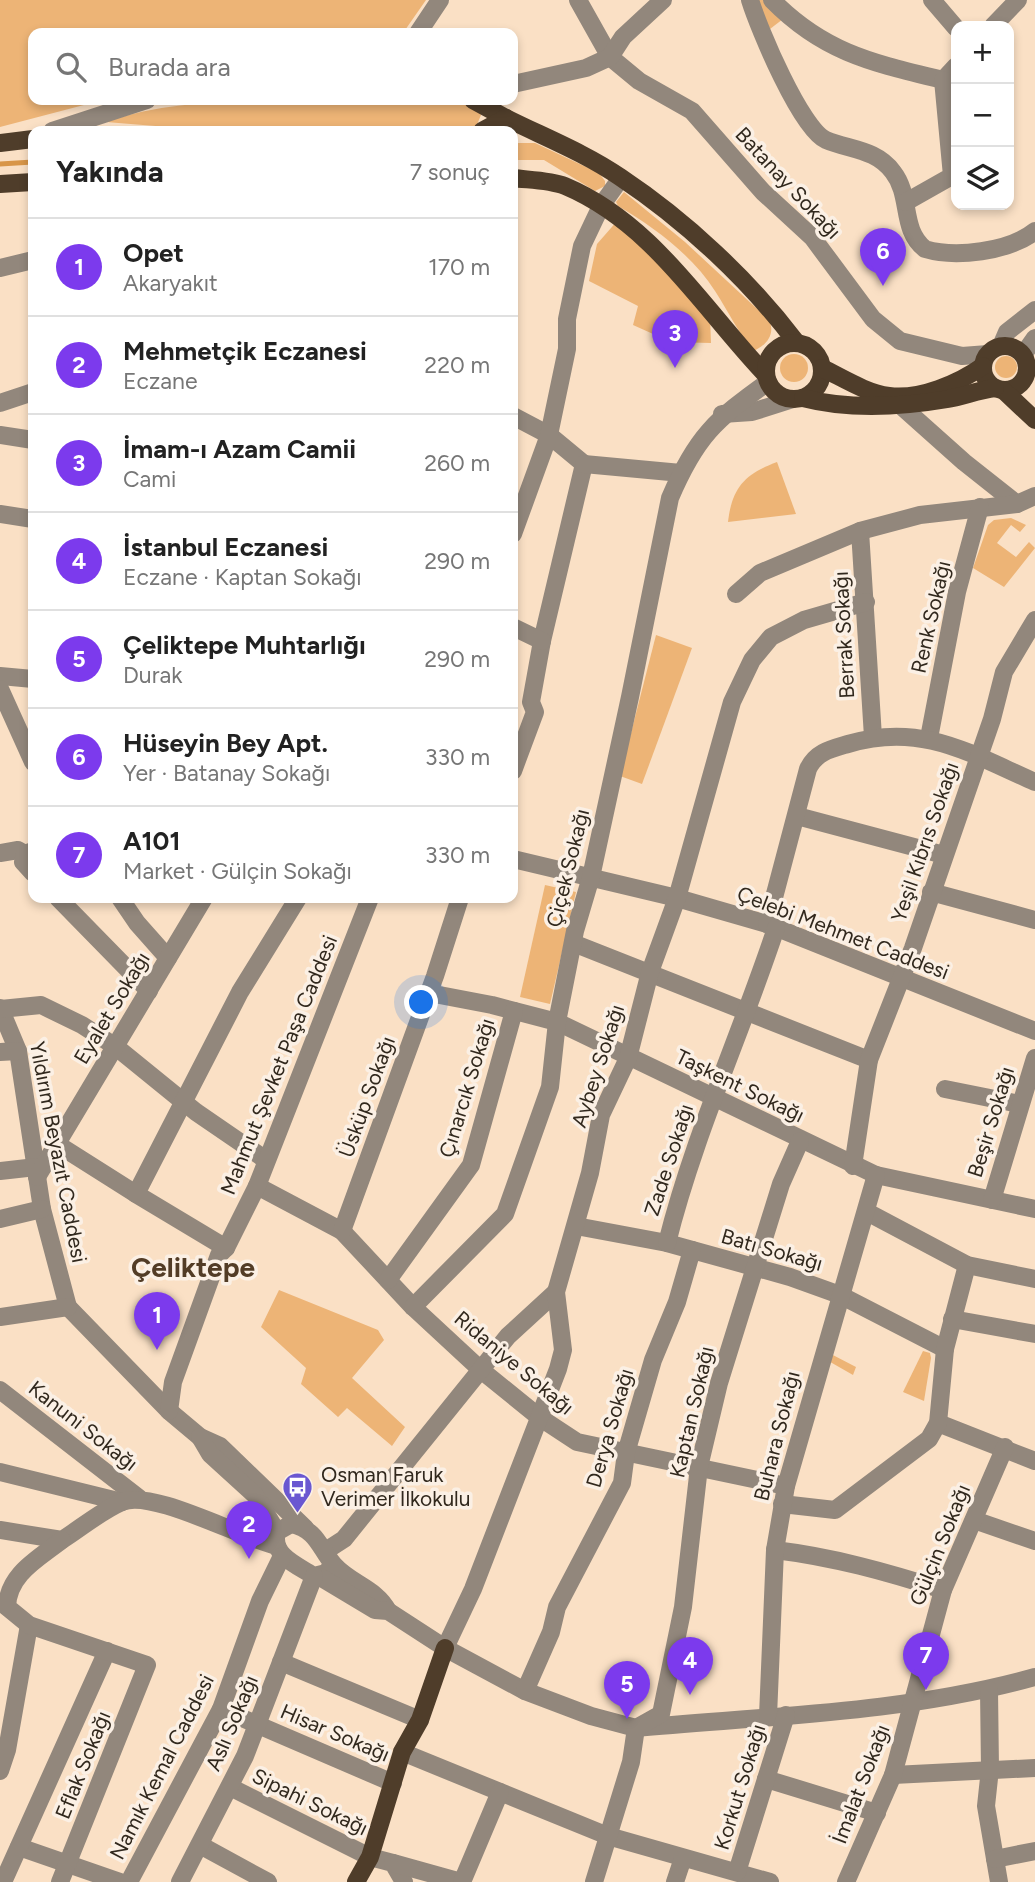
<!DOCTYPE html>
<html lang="tr">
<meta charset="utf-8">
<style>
body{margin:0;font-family:Figtree,sans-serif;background:#f6f6f6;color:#222}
.controls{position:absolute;right:21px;top:21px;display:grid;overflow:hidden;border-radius:14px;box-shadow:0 4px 10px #0003}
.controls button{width:63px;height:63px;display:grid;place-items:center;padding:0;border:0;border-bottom:2px solid #e0e0e0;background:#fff;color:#222;font:35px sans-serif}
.you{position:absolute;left:422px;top:1003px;width:24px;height:24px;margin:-18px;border:5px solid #fff;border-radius:50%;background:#1a73e8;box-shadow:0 0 0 10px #1a73e833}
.badge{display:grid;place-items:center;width:46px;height:46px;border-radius:50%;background:#7c3aed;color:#fff;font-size:23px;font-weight:700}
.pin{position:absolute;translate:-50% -58px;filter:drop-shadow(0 2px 4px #0008)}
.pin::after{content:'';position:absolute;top:37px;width:24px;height:21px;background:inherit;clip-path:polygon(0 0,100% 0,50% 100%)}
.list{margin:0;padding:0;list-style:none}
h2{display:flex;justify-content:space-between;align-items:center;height:91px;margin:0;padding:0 28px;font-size:30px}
h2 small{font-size:23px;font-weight:400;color:#767676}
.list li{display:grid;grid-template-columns:46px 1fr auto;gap:21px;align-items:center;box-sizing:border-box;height:98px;padding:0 28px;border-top:2px solid #e0e0e0}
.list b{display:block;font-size:26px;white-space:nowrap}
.list p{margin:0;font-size:23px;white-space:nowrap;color:#767676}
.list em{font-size:23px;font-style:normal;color:#767676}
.icon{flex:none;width:38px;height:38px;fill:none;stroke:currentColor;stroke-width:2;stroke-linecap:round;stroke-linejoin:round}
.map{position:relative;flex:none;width:1035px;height:1882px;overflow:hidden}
.search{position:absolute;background:#fff;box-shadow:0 4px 10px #0003;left:28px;top:28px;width:490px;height:77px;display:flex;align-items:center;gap:18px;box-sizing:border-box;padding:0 24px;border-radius:14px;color:#767676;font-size:26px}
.panel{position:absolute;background:#fff;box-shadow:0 4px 10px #0003;left:28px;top:126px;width:490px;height:777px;border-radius:14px}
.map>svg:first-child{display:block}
.green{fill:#edb476}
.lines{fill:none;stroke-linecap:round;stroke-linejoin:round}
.stream{stroke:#d89649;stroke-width:5}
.minor{stroke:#92877c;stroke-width:18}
.major{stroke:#4f3d2a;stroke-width:18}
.labels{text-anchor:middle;stroke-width:7;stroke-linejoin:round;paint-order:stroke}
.street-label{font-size:21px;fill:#31281d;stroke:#fbf0e5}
.poi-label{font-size:21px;fill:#31281d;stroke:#fbf0e5;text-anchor:start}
.district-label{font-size:28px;font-weight:bold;fill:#523c26;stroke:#fbf0e5}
</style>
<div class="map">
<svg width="1035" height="1882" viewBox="0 0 1035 1882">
<rect width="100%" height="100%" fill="#fae0c5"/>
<g class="green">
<polygon points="0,0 426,0 403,33 33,33 33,100 103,100 0,127"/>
<polygon points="756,0 764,0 783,19 770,29"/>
<path d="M273,100H462L478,108L481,115L476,127L468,131H217L106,122C161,103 215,102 273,100Z"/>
<polygon points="518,143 535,143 599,173 605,181 605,186 595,191 544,160 513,160 513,145"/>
<path d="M624,192L685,242L769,320C776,334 766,346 753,351C738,332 728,311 715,291C693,256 654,227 618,206L616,202Z"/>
<polygon points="618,220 710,317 711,343 671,342 633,325 638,306 589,281 597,244"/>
<circle cx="794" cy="368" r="14"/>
<circle cx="1006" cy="367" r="11"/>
<path d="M777,462L796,514L728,522C732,487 745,474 777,462Z"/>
<polygon points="1011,518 1026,525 1020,532 1011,525 997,543 1016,557 1029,542 1035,548 1004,587 973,568 988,525 994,520"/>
<polygon points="656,635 692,648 642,784 620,776"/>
<polygon points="545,885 576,892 550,1004 520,997"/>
<polygon points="279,1290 378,1330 384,1340 352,1378 405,1427 392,1446 347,1408 338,1417 301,1384 306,1368 261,1327"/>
<polygon points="923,1351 930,1353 931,1358 924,1401 903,1392"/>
<polygon points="829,1353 856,1367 853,1375 825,1359"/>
</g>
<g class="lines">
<polyline class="stream" points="0,164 33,162"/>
<g class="minor">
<polyline points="578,0 610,57 639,81 692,111 763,192 812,237 873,319 900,341 962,356 988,354"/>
<path d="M750,0C759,29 801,129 826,140C850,150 876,149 893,172C912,196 900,229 925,249C955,258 1009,252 1035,231"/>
<path d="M772,0C824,53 873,63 943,80"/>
<polyline points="932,0 956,28"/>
<polyline points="993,26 1018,0"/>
<polyline points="418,33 440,0"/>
<polyline points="943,80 956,66"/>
<polyline points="513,84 586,68 610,57 623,37 663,0"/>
<polyline points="52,131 147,100"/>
<polyline points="906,202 952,176 943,80"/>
<polyline points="0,268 33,260"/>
<polyline points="1001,346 1007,332 1035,310"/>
<polyline points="1023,355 1035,338"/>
<polyline points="0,403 33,392"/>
<polyline points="899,404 964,462 1017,504"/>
<polyline points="722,414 752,412 793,399"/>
<polyline points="513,416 549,435 584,464 542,641 531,702 535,712 513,771"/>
<polyline points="0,435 33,440"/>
<polyline points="584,464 681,473"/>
<polyline points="0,514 33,519"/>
<polyline points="860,531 873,737"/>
<polyline points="513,534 549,435 567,349 567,319 582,246 601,206 621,178"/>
<polyline points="736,594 760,573 860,531 920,515 1017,504 1035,496"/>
<polyline points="513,627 542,641"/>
<polyline points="0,676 33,679"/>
<polyline points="0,689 33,762"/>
<polyline points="929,738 957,592 980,507"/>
<polyline points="797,816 944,855"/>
<polyline points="0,853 18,850 25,854 33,851"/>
<polyline points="25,854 23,862 33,873"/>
<polyline points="513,859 677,898 767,924 1035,1031"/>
<polyline points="931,892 1035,920"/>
<polyline points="58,898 149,991"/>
<polyline points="120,898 137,923 168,958"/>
<path d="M767,924L808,769C816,752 831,749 848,744C921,722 969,753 1035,782"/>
<polyline points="573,943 869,1060"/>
<polyline points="429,993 492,1005 557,1022 876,1175 1035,1209"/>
<polyline points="0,1008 18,1051 42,1209 68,1307"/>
<polyline points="0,1009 41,1005 82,1025 116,1047 196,1112 266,1160"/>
<polyline points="0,1052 18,1051"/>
<polyline points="945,1089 1019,1104"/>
<polyline points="57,1144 136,1194"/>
<polyline points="853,1166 869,1060 913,948 992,719 1004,672 1035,620"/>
<polyline points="0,1171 36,1167"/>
<polyline points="37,1177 204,898"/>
<polyline points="257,1186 342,1231 413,1307 481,1370 539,1417 577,1442 786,1486"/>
<polyline points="992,1200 1035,1058"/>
<polyline points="867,1212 967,1265 1035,1279"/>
<polyline points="0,1219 42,1209"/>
<polyline points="576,1226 667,1243 790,1277 840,1295 945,1349"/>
<polyline points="342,1231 435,976 460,898"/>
<path d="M667,1243C694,1135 741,1034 776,928"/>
<polyline points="226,1248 136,1194 240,992 298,898"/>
<polyline points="388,1280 471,1165 514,1011"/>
<polyline points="68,1307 169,1411 200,1437 220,1446 305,1528"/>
<path d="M413,1307L505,1214L550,1087L557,1022L575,931L591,877L630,697L670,498C696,437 715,420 768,382"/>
<polyline points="0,1317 68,1307"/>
<polyline points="952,1319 1035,1334"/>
<polyline points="0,1390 139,1498"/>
<polyline points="169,1411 173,1382 219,1255 226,1248 257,1186 370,898"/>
<polyline points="938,1423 1035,1461"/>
<polyline points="200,1437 210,1454 255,1495 277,1532"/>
<polyline points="0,1472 122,1502"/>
<polyline points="782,1504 835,1510 929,1439 938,1423 945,1349 967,1265"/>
<polyline points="974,1520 1035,1541"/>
<path d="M0,1530L62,1540C81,1528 101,1511 122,1502C152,1489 241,1538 277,1546"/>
<polyline points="327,1550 344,1539 508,1336 556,1292"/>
<path d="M775,1550C833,1557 887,1572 943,1590"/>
<path d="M333,1564L326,1573L314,1576C298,1566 270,1555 277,1532L291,1524C318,1530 319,1548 334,1565C351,1584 376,1588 388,1611"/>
<path d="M320,1577L375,1610L388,1611L445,1648L525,1691L591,1716L636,1728C769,1716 906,1713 1035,1677"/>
<polyline points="445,1648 473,1589 558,1369 563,1350 556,1292 590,1173 601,1115 628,1058 650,972 677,898 732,702 752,660 771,637 804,620 866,602"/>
<polyline points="281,1662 420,1720"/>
<polyline points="989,1690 990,1769 986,1806 999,1882"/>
<polyline points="525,1691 551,1632 557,1607 622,1483 626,1453 653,1360 677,1302 692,1250"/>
<polyline points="221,1709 393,1783"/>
<polyline points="768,1716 775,1550 786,1486 876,1175"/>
<polyline points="402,1752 608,1836 770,1882"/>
<polyline points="0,1771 7,1750 29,1625"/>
<polyline points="893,1775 1035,1768"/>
<polyline points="766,1779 877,1813"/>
<polyline points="230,1787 370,1857 393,1863 404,1882"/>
<polyline points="200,1845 268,1882"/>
<polyline points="19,1847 120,1882"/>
<polyline points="995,1859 1035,1851"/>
<polyline points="393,1863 461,1882"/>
<polyline points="737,1872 786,1715"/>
<polyline points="3,1882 107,1651"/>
<path d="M60,1882L147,1665L29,1625L7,1607C8,1574 38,1559 62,1540"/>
<polyline points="129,1882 221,1709 260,1601 282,1556"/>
<polyline points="180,1882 245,1756 314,1576"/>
<polyline points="462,1882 500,1792"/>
<polyline points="594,1882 631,1762 636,1728 661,1714 683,1607 699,1467 719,1383 781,1184 800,1141"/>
<polyline points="675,1882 683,1858"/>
<polyline points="846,1882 893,1775 943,1590 1005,1447"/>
</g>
<g class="major">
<polyline points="473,100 506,118"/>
<path d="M482,131L506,118C544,137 585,153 620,177C686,221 749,280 796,342"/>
<polyline points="0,143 33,139"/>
<path d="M513,178C529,180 550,180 565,186C653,223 703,309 766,375"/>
<polyline points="0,184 33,182"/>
<circle cx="794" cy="371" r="28"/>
<circle cx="1005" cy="368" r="22"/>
<path d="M822,368C843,378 866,393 889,396C920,400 959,383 983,366"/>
<polyline points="1003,390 1035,420"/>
<path d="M803,398C849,410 901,407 948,399C964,396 979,390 995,388"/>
<polyline points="356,1882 370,1857 402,1752 420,1720 445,1648"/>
</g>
</g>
<defs>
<symbol id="bus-pin" viewBox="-11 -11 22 30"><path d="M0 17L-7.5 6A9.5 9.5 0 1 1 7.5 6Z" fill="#6a57d1" stroke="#fbf0e5"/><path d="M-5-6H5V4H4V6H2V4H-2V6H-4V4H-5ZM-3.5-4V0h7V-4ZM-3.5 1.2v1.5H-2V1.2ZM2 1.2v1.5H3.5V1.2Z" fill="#fff"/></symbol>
</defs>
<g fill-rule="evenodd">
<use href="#bus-pin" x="280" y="1470" width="35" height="47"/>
</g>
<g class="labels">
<g class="street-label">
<text transform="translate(788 183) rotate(47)" y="7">Batanay Sokağı</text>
<text transform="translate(931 617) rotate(-77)" y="7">Renk Sokağı</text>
<text transform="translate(844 635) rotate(-93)" y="7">Berrak Sokağı</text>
<text transform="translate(925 842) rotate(-71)" y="7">Yeşil Kıbrıs Sokağı</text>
<text transform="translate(568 868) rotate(-76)" y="7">Çiçek Sokağı</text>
<text transform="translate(843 933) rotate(21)" y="7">Çelebi Mehmet Caddesi</text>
<text transform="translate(112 1008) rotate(-59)" y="7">Eyalet Sokağı</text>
<text transform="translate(279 1065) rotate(-68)" y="7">Mahmut Şevket Paşa Caddesi</text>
<text transform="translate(598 1066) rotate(-72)" y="7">Aybey Sokağı</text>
<text transform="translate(740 1086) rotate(26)" y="7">Taşkent Sokağı</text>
<text transform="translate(467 1088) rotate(-73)" y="7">Çınarcık Sokağı</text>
<text transform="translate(367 1097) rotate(-70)" y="7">Üsküp Sokağı</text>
<text transform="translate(991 1122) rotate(-73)" y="7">Beşir Sokağı</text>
<text transform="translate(58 1152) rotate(79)" y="7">Yıldırım Beyazıt Caddesi</text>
<text transform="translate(669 1160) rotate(-72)" y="7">Zade Sokağı</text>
<text transform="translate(772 1250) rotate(16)" y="7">Batı Sokağı</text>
<text transform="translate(514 1363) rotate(40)" y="7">Ridaniye Sokağı</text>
<text transform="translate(692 1412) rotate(-77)" y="7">Kaptan Sokağı</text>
<text transform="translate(83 1426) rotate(38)" y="7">Kanuni Sokağı</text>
<text transform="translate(610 1428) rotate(-74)" y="7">Derya Sokağı</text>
<text transform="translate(777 1436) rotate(-76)" y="7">Buhara Sokağı</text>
<text transform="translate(940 1545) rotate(-68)" y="7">Gülçin Sokağı</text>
<text transform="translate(232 1723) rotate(-67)" y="7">Aslı Sokağı</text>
<text transform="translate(335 1733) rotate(23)" y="7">Hisar Sokağı</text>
<text transform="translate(83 1765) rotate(-68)" y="7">Eflak Sokağı</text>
<text transform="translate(162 1767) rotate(-63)" y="7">Namık Kemal Caddesi</text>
<text transform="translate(861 1784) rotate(-69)" y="7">İmalat Sokağı</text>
<text transform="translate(740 1787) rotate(-73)" y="7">Korkut Sokağı</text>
<text transform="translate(310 1802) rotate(26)" y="7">Sipahi Sokağı</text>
</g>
<g class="poi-label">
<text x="321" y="1482">Osman Faruk<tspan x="321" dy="24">Verimer İlkokulu</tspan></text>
</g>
<g class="district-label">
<text x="193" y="1277">Çeliktepe</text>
</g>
</g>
</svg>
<div class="controls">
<button>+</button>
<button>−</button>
<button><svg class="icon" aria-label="layers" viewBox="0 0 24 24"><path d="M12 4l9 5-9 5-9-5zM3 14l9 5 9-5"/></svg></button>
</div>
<div class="you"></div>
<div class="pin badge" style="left:157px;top:1350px">1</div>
<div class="pin badge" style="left:249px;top:1559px">2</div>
<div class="pin badge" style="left:675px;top:368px">3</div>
<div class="pin badge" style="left:690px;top:1695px">4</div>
<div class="pin badge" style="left:627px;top:1719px">5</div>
<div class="pin badge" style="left:883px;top:286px">6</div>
<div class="pin badge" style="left:926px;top:1690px">7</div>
<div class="search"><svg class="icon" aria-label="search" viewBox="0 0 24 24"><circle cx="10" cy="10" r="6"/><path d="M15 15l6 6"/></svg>Burada ara</div>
<section class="panel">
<h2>Yakında<small>7 sonuç</small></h2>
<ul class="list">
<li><span class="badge">1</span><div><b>Opet</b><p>Akaryakıt</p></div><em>170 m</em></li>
<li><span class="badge">2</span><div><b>Mehmetçik Eczanesi</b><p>Eczane</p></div><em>220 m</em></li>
<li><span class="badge">3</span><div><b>İmam-ı Azam Camii</b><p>Cami</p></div><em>260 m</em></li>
<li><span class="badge">4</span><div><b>İstanbul Eczanesi</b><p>Eczane · Kaptan Sokağı</p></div><em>290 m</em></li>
<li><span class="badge">5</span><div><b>Çeliktepe Muhtarlığı</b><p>Durak</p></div><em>290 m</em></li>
<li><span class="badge">6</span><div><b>Hüseyin Bey Apt.</b><p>Yer · Batanay Sokağı</p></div><em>330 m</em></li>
<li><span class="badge">7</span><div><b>A101</b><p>Market · Gülçin Sokağı</p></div><em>330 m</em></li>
</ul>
</section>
</div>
